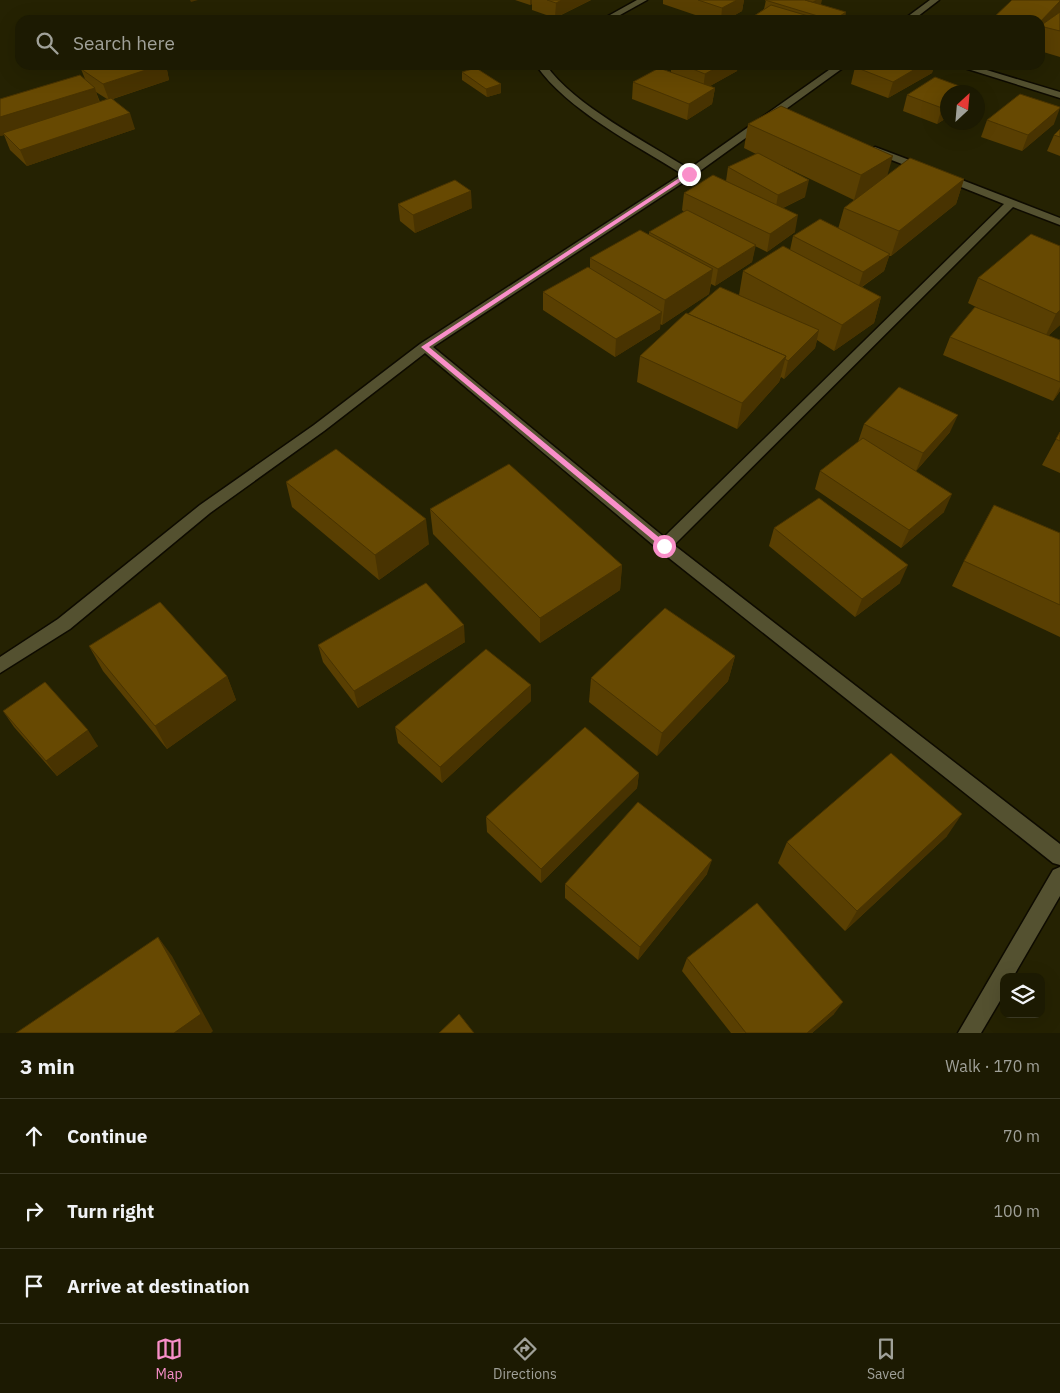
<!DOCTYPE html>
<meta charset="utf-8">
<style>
body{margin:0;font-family:"IBM Plex Sans",sans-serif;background:#25230c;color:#f1f3f6}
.controls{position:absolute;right:15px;bottom:15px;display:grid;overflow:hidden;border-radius:10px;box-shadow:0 5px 20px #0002}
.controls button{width:45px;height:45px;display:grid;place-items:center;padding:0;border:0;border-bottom:1px solid #3a3824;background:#1c1a02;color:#f1f3f6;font:25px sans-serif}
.compass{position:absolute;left:940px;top:85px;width:45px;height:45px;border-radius:50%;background:#1c1a02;box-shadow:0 5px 20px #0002;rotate:26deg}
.stop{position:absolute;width:15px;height:15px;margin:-11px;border:4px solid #f98fc9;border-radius:50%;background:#fff}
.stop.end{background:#f98fc9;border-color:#fff;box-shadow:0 1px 5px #0008}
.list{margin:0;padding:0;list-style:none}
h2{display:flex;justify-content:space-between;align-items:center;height:65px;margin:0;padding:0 20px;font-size:21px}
h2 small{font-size:16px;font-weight:400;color:#a0a199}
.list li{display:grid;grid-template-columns:32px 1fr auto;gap:15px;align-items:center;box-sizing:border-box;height:75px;padding:0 20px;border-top:1px solid #3a3824}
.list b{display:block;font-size:19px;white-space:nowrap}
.list em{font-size:16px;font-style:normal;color:#a0a199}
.icon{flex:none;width:28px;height:28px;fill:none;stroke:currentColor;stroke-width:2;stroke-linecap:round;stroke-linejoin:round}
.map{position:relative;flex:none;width:1060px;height:1033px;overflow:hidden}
.search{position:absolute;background:#1c1a02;box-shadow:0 5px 20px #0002;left:15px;right:15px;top:15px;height:55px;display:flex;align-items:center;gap:12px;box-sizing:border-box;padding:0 18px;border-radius:15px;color:#a0a199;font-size:19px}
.sheet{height:290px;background:#1c1a02}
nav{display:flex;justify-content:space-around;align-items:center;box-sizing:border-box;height:70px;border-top:1px solid #3a3824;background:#1c1a02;font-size:14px;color:#a0a199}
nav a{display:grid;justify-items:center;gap:2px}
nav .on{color:#f98fc9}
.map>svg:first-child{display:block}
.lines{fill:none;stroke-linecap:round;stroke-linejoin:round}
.street-casing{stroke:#0e0b00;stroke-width:3}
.street{fill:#545130;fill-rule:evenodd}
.wall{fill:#593f02;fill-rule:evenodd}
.shaded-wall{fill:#483301}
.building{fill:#674902;stroke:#483301}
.route{fill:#f98fc9}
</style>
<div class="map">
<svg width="1060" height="1033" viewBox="0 0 1060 1033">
<rect width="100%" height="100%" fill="#252202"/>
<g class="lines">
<defs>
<g id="street">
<polygon points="637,0 647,0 611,20 601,20"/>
<polygon points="930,0 939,0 913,20 903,20"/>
<path d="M536,65H546C572,104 648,143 689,169L836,65H847L693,176L433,347L664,537L1004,204L941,179L940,177L941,175H949L1060,218V225L1013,207L674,545L1060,844V865L1053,863L659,550L425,353L324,431L210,513L70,629L0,673V657L58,619L200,505L314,425L420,344L682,174C636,145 567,110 536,65Z"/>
<polygon points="955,65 970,65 1060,92 1060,98"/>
<polygon points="875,147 928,167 929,169 924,172 920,171 871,152 870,150"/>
<polygon points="1060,867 1060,896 1013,977 1004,977 1004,994 981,1033 958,1033 1053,870"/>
</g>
</defs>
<use href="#street" class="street-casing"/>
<use href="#street" class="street"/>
</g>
<g class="wall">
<polygon points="515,0 591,0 555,18 532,10 532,4 530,5"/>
<polygon points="663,0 744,0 742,11 726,20 710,20 663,4"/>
<polygon points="766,0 821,4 820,5 845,20 751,20 751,18 764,9"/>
<polygon points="1060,0 1060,57 1040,51 1040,20"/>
<path d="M92,65H166L169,80L113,99L135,129L27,166L10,150L4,135L0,136L85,79L81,69ZM96,92L107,99L100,102Z"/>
<polygon points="584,65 604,65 597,69"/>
<polygon points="671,65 738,65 737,71 710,86 715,88 712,104 687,120 632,99 633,82 671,72"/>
<polygon points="860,65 934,65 932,73 888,98 851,84 855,67"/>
<polygon points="462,72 501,84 501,93 487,97 462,80"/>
<polygon points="970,90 969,92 948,92 948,117 937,124 903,111 907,95"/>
<polygon points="987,120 1054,124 1022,151 981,137"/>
<polygon points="748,124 888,175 964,179 956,204 891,256 889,256 884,271 862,287 881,297 874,323 834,351 817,340 815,348 784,379 781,377 779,382 737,429 637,382 640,356 688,314 739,295 743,271 790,250 793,236 838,229 844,208 854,200 781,165 805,197 783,208 795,232 767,252 755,246 752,262 715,286 711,284 709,294 662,325 660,324 660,329 615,357 543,310 543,292 590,268 590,258 649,235 649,232 684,212 682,210 684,193 726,181 728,167 756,154 744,148"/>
<polygon points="1060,129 1060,156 1047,151 1054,135"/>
<polygon points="398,204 472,208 415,233 400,221"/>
<polygon points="1060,246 1060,325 1048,336 1060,340 1060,391 1053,401 943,355 950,337 978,308 968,303 978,278"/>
<polygon points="864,424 950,432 916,471 944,512 901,548 815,489 820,471 858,442"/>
<polygon points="1060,432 1060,473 1042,465"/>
<polygon points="286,482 429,544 379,580 292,507"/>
<polygon points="430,509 622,565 620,590 540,643 433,534"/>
<polygon points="774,528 900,583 855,617 769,546"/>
<polygon points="1060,533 1060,637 952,586 964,561"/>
<polygon points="465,642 358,708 323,662 318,645"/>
<polygon points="89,646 227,676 236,700 167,749 103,671"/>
<polygon points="735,656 728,681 657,756 589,702 591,678"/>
<polygon points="531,701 442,783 398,743 395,727"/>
<polygon points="3,711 98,746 57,776 14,727"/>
<polygon points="639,773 637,788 541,883 487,832 486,817"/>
<polygon points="947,836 845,931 778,863 787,842"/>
<polygon points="707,874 638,960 565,898 565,884"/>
<polygon points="687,958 834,1014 812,1033 731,1033 682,971"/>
</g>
<g class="shaded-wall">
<polygon points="190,0 198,0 191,2"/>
<polygon points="530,0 532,0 532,4 530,5"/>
<polygon points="562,0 591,0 555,18 556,3"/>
<polygon points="737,0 744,0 742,11 726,20 721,20 722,8"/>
<polygon points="817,0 822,0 821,4 807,13 808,6"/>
<polygon points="1060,1 1060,15 1040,26 1040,27 1040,22"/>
<polygon points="846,12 845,20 834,20"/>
<polygon points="161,65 166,65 169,80 109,100 103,84"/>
<polygon points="598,65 604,65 597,69"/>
<polygon points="721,65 738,65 737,71 703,90 705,74"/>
<polygon points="922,65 934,65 932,73 888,98 893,82"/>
<polygon points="501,84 501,93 487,97 486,89"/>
<polygon points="95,88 100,105 3,133 4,135 0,136 0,117"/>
<polygon points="715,88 712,104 687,120 689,104"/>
<polygon points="948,104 948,117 937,124 942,108"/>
<polygon points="1060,108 1054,124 1022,151 1028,135"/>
<polygon points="130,113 135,129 27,166 20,150"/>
<polygon points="893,156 886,180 854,200 861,175"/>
<polygon points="964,179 956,204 891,256 899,231"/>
<polygon points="809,180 805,197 775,212 778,195"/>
<polygon points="471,191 472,208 415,233 413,215"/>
<polygon points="798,215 795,232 767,252 770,234"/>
<polygon points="756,245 752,262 715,286 718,269"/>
<polygon points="890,254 884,271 858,289 863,272"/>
<polygon points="713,269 709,294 662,325 665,300"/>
<polygon points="881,297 874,323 834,351 842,325"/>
<polygon points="1060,310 1060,325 1044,339 1056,314"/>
<polygon points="662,312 660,329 615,357 616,339"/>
<polygon points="819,330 815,348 784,379 788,361"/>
<polygon points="786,356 779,382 737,429 742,403"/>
<polygon points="1060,387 1060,391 1053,401"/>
<polygon points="958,415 950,432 916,471 923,453"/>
<polygon points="952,494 944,512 901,548 909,530"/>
<polygon points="426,519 429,544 379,580 375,555"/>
<polygon points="622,565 620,590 540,643 540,618"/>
<polygon points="908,565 900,583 855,617 862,599"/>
<polygon points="464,625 465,642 358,708 354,691"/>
<polygon points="735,656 728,681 657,756 662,733"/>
<polygon points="227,676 236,700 167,749 155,726"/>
<polygon points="531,685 531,701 442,783 440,767"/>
<polygon points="88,730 98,746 57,776 46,761"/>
<polygon points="639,773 637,788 541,883 541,869"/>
<polygon points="962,814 947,836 845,931 857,911"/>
<polygon points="712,860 707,874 638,960 640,947"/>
<polygon points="158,937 172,956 213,1031 211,1033 174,1033"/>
<polygon points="843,1002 834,1014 812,1033 807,1033"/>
</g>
<g class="building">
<polygon points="547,0 562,0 556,3"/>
<polygon points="698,0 737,0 722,8"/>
<polygon points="765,0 805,0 846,12 834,20 831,20"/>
<polygon points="805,0 817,0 813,2"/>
<polygon points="1012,0 1060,0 1060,1 1040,22 1040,20 991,20"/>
<polygon points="771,5 822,20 759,20 751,18"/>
<polygon points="1060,12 1060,31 1040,26"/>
<polygon points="92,65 161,65 103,84 81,69"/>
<polygon points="683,65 721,65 705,74"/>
<polygon points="860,65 922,65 893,82 855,67"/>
<polygon points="476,68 501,84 486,89 462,72"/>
<polygon points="659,68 715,88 689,104 633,82"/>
<polygon points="80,75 95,88 0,117 0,99"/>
<polygon points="935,77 970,90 966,92 948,92 948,104 942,108 907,95"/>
<polygon points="1020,94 1060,107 1060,108 1028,135 987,120"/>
<polygon points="111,98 130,113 20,150 3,133"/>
<polygon points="781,106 893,156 861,175 748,124"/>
<polygon points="1060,129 1060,137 1054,135"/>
<polygon points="758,153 809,180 778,195 728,167"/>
<polygon points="910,158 964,179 899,231 844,208"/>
<polygon points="713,175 798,215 770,234 684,193"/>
<polygon points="455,180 471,191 413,215 398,204"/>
<polygon points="687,210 756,245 718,269 649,232"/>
<polygon points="820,219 890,254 863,272 793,236"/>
<polygon points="640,230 713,269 665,300 590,258"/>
<polygon points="1031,234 1060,246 1060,310 1056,314 978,278"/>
<polygon points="783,246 881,297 842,325 743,271"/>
<polygon points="588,267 662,312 616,339 543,292"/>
<polygon points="720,287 819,330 788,361 785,359 786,356 688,314"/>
<polygon points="975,307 1060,340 1060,382 950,337"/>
<polygon points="686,313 786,356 742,403 640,356"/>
<polygon points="899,387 958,415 923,453 864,424"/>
<polygon points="1060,432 1060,441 1056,439"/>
<polygon points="863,438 952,494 909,530 820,471"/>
<polygon points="336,449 426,519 375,555 286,482"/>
<polygon points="509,464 622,565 540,618 430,509"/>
<polygon points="819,498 908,565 862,599 774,528"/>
<polygon points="994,505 1060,533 1060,605 964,561"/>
<polygon points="426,583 464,625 354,691 318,645"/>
<polygon points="160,602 227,676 155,726 89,646"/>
<polygon points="665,608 735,656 662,733 591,678"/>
<polygon points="486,649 531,685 440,767 395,727"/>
<polygon points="45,682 88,730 46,761 3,711"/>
<polygon points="585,727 639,773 541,869 486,817"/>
<polygon points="891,753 962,814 857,911 787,842"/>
<polygon points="638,802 712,860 640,947 565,884"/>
<polygon points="757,903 843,1002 807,1033 746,1033 687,958"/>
<polygon points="158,937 201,1014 174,1033 16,1033"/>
<polygon points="459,1014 474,1033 439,1033"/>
</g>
<polygon class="route" points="687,173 692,174 429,347 667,544 667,548 664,549 421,347"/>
</svg>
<div class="controls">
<button><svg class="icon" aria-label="layers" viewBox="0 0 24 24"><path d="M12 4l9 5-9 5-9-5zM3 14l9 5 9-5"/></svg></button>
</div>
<svg class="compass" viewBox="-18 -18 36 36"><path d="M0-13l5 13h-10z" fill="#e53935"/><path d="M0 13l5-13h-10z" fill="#a0a199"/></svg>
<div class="stop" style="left:664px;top:546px"></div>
<div class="stop end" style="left:689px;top:174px"></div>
<div class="search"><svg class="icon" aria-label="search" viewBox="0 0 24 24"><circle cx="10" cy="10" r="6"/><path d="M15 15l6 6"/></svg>Search here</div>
</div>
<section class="sheet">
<h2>3 min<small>Walk · 170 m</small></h2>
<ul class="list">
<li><svg class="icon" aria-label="ahead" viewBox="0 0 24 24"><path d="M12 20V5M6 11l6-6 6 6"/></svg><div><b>Continue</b></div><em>70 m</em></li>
<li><svg class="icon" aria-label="right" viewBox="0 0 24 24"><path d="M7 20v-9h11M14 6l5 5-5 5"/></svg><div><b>Turn right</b></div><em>100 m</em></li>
<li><svg class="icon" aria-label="arrive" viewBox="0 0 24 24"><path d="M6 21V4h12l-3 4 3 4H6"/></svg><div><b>Arrive at destination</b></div></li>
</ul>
</section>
<nav>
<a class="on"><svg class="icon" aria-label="map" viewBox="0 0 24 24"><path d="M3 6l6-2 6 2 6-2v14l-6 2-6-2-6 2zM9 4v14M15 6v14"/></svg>Map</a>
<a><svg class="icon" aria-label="directions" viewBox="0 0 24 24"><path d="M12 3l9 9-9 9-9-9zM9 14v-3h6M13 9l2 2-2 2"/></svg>Directions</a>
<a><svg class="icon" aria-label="saved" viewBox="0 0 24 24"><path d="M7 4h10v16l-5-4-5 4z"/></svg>Saved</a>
</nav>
